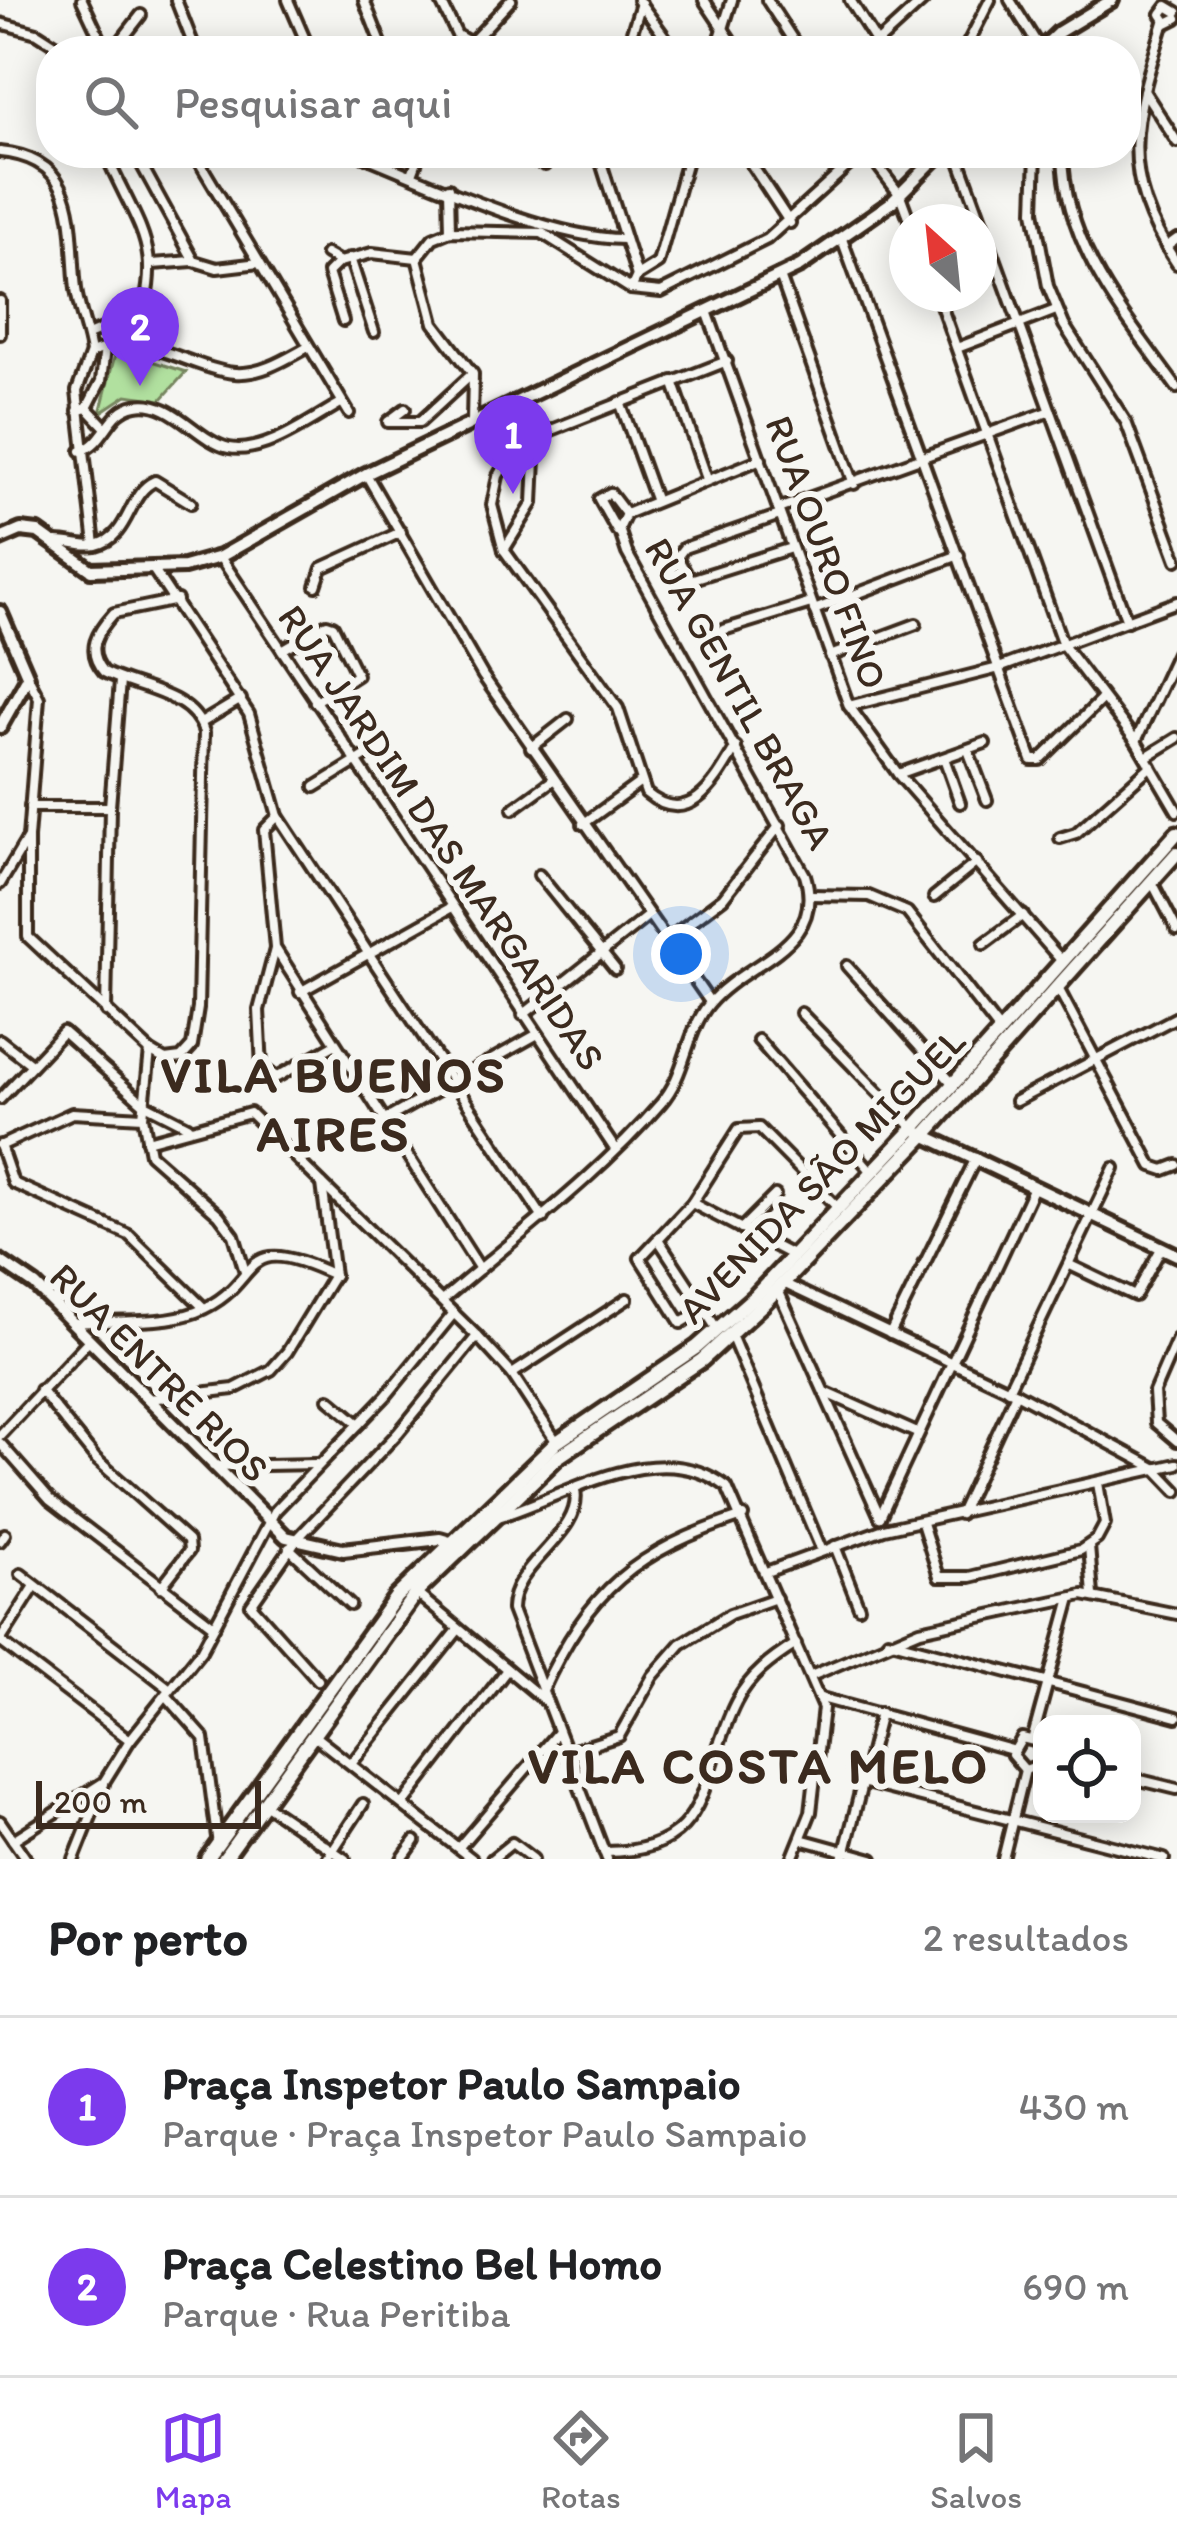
<!DOCTYPE html>
<html lang="pt">
<meta charset="utf-8">
<style>
body{margin:0;font-family:Itim,sans-serif;background:#f6f6f6;color:#202124}
.controls{position:absolute;right:36px;bottom:36px;display:grid;overflow:hidden;border-radius:24px;box-shadow:0 6px 30px #0003}
.controls button{width:108px;height:108px;display:grid;place-items:center;padding:0;border:0;border-bottom:3px solid #e0e0e0;background:#fff;color:#202124;font:60px sans-serif}
.compass{position:absolute;left:889px;top:204px;width:108px;height:108px;border-radius:50%;background:#fff;box-shadow:0 6px 30px #0003;rotate:333deg}
.scale{position:absolute;left:36px;bottom:30px;width:225px;box-sizing:border-box;padding-left:12px;border:6px solid #3b2a1e;border-top:0;font-size:33px;line-height:42px;white-space:nowrap;color:#3b2a1e;-webkit-text-stroke:9px #f6f6f2;paint-order:stroke}
.you{position:absolute;left:681px;top:954px;width:42px;height:42px;margin:-30px;border:9px solid #fff;border-radius:50%;background:#1a73e8;box-shadow:0 0 0 18px #1a73e833}
.badge{display:grid;place-items:center;width:78px;height:78px;border-radius:50%;background:#7c3aed;color:#fff;font-size:39px;font-weight:700}
.pin{position:absolute;translate:-50% -99px;filter:drop-shadow(0 3px 6px #0008)}
.pin::after{content:'';position:absolute;top:63px;width:42px;height:36px;background:inherit;clip-path:polygon(0 0,100% 0,50% 100%)}
.list{margin:0;padding:0;list-style:none}
h2{display:flex;justify-content:space-between;align-items:center;height:156px;margin:0;padding:0 48px;font-size:51px}
h2 small{font-size:39px;font-weight:400;color:#757577}
.list li{display:grid;grid-template-columns:78px 1fr auto;gap:36px;align-items:center;box-sizing:border-box;height:180px;padding:0 48px;border-top:3px solid #e0e0e0}
.list b{display:block;font-size:45px;white-space:nowrap}
.list p{margin:0;font-size:39px;white-space:nowrap;color:#757577}
.list em{font-size:39px;font-style:normal;color:#757577}
.icon{flex:none;width:66px;height:66px;fill:none;stroke:currentColor;stroke-width:2;stroke-linecap:round;stroke-linejoin:round}
.map{position:relative;flex:none;width:1177px;height:1859px;overflow:hidden}
.search{position:absolute;background:#fff;box-shadow:0 6px 30px #0003;left:36px;right:36px;top:36px;height:132px;display:flex;align-items:center;gap:30px;box-sizing:border-box;padding:0 42px;border-radius:48px;color:#757577;font-size:45px}
.sheet{height:516px;background:#fff}
nav{display:flex;justify-content:space-around;align-items:center;box-sizing:border-box;height:168px;border-top:3px solid #e0e0e0;background:#fff;font-size:33px;color:#757577}
nav a{display:grid;justify-items:center;gap:6px}
nav .on{color:#7c3aed}
.map>svg:first-child{display:block}
.park{fill:#b1e09f;stroke:#76855e;stroke-width:3}
.lines{fill:none;stroke-linecap:round;stroke-linejoin:round}
.street-casing{stroke:#3b2a1e;stroke-width:16}
.secondary-casing{stroke:#3b2a1e;stroke-width:20}
.primary-casing{stroke:#3b2a1e;stroke-width:21}
.street{stroke:#f6f6f2;stroke-width:8}
.secondary{stroke:#f6f6f2;stroke-width:10}
.primary{stroke:#f6f6f2;stroke-width:12}
.labels{text-anchor:middle;stroke-width:12;stroke-linejoin:round;paint-order:stroke}
.street-label{font-size:39px;fill:#3b2a1e;stroke:#f6f6f2}
.district-label{font-size:51px;font-weight:bold;letter-spacing:3px;fill:#3b2a1e;stroke:#f6f6f2}
</style>
<div class="map">
<svg width="1177" height="1859" viewBox="0 0 1177 1859">
<rect width="100%" height="100%" fill="#f6f6f2"/>
<filter id="ink" filterUnits="userSpaceOnUse"><feTurbulence type="fractalNoise" baseFrequency=".00833" numOctaves="2"/><feDisplacementMap in="SourceGraphic" scale="24" xChannelSelector="R" yChannelSelector="G"/><feConvolveMatrix kernelMatrix="1 2 1 2 8 2 1 2 1" color-interpolation-filters="sRGB"/></filter>
<g filter="url(#ink)">
<polygon class="park" points="116,351 120,351 186,372 161,400 127,395 100,413"/>
<g class="lines">
<defs>
<g id="street">
<polyline points="82,0 106,51"/>
<polyline points="176,0 196,51"/>
<polyline points="288,0 310,51"/>
<polyline points="364,0 384,51"/>
<polyline points="440,0 457,35 484,51"/>
<polyline points="638,0 675,51"/>
<polyline points="704,0 738,51"/>
<polyline points="767,0 800,51"/>
<polyline points="850,0 882,51"/>
<polyline points="1010,0 1041,50"/>
<polyline points="1177,12 1167,6 1161,14 1167,23 1177,18"/>
<path d="M1164,22C1134,118 1116,173 1177,264"/>
<polyline points="0,23 37,33 65,51"/>
<polyline points="877,43 924,0"/>
<polyline points="470,44 511,0"/>
<polyline points="113,51 141,15"/>
<polyline points="626,51 641,3"/>
<polyline points="716,51 732,0"/>
<polyline points="964,51 990,0"/>
<polyline points="1144,91 1177,142"/>
<path d="M0,152C82,159 69,227 76,289C79,312 88,331 91,353"/>
<path d="M105,153C141,235 167,247 134,342"/>
<polyline points="135,153 194,261 217,268 259,263"/>
<polyline points="194,153 349,413"/>
<path d="M356,153C429,182 547,238 623,239"/>
<polyline points="512,153 545,165"/>
<polyline points="598,153 637,276 631,289"/>
<polyline points="744,153 790,223"/>
<polyline points="868,153 900,195 910,222"/>
<polyline points="957,153 1127,621"/>
<polyline points="1036,153 1034,211 1048,286 1064,325 1126,422 1177,560"/>
<path d="M1063,153C1064,246 1125,316 1177,388"/>
<polyline points="412,174 420,153"/>
<polyline points="449,188 450,231"/>
<polyline points="842,239 1032,760 1040,760 1102,699"/>
<polyline points="1166,247 1177,239"/>
<polyline points="326,254 340,262 372,253 417,258"/>
<polyline points="350,258 374,332"/>
<polyline points="339,262 328,273 343,321"/>
<polyline points="152,264 193,261"/>
<polyline points="637,276 658,263 689,153"/>
<polyline points="780,276 854,484"/>
<polyline points="937,294 1063,645 1136,741 1177,811"/>
<polyline points="0,301 0,334"/>
<polyline points="707,311 849,706 898,774 1061,960"/>
<polyline points="88,335 142,313"/>
<polyline points="957,348 1056,310"/>
<path d="M727,361L536,436L509,457L498,476L492,505L504,550L618,708L646,793C690,830 716,781 736,747"/>
<polyline points="673,381 707,479"/>
<polyline points="620,402 655,499"/>
<polyline points="87,408 106,428"/>
<path d="M78,411L87,408L101,381L105,348C135,329 198,371 235,373C261,375 286,359 308,347"/>
<polyline points="389,421 405,409"/>
<polyline points="388,422 420,422 471,375"/>
<polyline points="472,422 473,374 434,323 417,258 433,238 450,231 542,233 631,289 661,292 767,239 862,153"/>
<path d="M81,451C106,443 108,410 136,405C172,398 197,441 229,448C264,455 312,419 341,403"/>
<polyline points="366,474 483,676 710,1002"/>
<polyline points="778,509 1051,411"/>
<polyline points="626,514 761,459"/>
<polyline points="780,515 684,548 677,557 690,580 791,548"/>
<polyline points="617,531 599,499 610,493 626,514"/>
<path d="M55,542C68,541 83,548 96,545C131,537 127,493 155,481L191,503"/>
<polyline points="95,545 77,391 91,353 105,348"/>
<polyline points="504,550 533,503 536,436"/>
<polyline points="220,557 615,1149"/>
<polyline points="153,569 249,714 278,816 543,1218"/>
<polyline points="316,586 322,568 401,532"/>
<polyline points="814,610 959,555"/>
<polyline points="720,631 811,603"/>
<polyline points="282,650 327,624 333,626 357,675 315,702"/>
<polyline points="830,656 916,624"/>
<path d="M28,677L39,698L28,838V937L150,1051L165,1060L181,1058L192,1046L198,1008L204,732C192,692 136,689 104,672C85,650 97,632 114,613L177,600"/>
<polyline points="849,706 999,668 1177,602"/>
<polyline points="201,723 241,699"/>
<polyline points="1136,741 1177,653"/>
<polyline points="531,748 568,719"/>
<polyline points="968,750 987,800"/>
<polyline points="1146,757 1177,738"/>
<polyline points="944,758 960,803"/>
<polyline points="898,774 985,743"/>
<polyline points="315,787 383,745"/>
<polyline points="30,807 110,807"/>
<polyline points="513,809 553,780"/>
<polyline points="278,816 264,830 275,948 480,1269"/>
<polyline points="583,824 638,784"/>
<polyline points="1060,838 1076,833 1151,766"/>
<polyline points="539,875 615,969"/>
<polyline points="1152,882 1177,930"/>
<polyline points="0,884 27,839"/>
<polyline points="810,895 869,896 907,912 1000,1031"/>
<polyline points="934,897 977,862"/>
<polyline points="667,940 723,898 780,825"/>
<polyline points="984,944 1023,915"/>
<polyline points="275,949 259,1010 262,1068 277,1077 334,1045"/>
<polyline points="847,966 953,1084"/>
<polyline points="1058,988 1152,1166 1164,1170 1177,1165"/>
<polyline points="300,992 452,907"/>
<polyline points="106,1011 110,807 120,681"/>
<polyline points="801,1013 913,1128"/>
<polyline points="523,1015 649,915"/>
<polyline points="0,1040 31,1064"/>
<polyline points="758,1040 872,1172"/>
<polyline points="150,1051 143,1117 150,1154 219,1215 234,1235 245,1272"/>
<polyline points="0,1099 63,1032 143,1103 188,1126"/>
<polyline points="1016,1101 1177,1017"/>
<polyline points="358,1135 536,1035"/>
<polyline points="147,1141 250,1113 477,1336 512,1374 556,1441"/>
<polyline points="0,1145 13,1183 129,1235 204,1308"/>
<polyline points="0,1146 72,1113 143,1117"/>
<polyline points="692,1203 792,1255"/>
<polyline points="741,1229 775,1195"/>
<polyline points="660,1242 717,1329"/>
<polyline points="1070,1265 1135,1296 1162,1247"/>
<polyline points="783,1283 1016,1393 1155,1468 1177,1491"/>
<polyline points="778,1290 880,1517"/>
<path d="M443,1300C517,1236 597,1177 661,1103C686,1075 686,1032 709,1004C744,961 827,948 805,875L627,553L619,529L626,514"/>
<polyline points="704,1309 681,1323 640,1258 692,1203 739,1129 759,1128 838,1208"/>
<path d="M74,1323C112,1320 161,1325 196,1312C266,1285 233,1227 334,1275"/>
<polyline points="890,1334 976,1158"/>
<polyline points="731,1335 822,1551"/>
<polyline points="1177,1339 1154,1392 1156,1423 1177,1441"/>
<polyline points="512,1374 627,1299"/>
<polyline points="40,1390 96,1459 188,1541 189,1551 161,1587"/>
<polyline points="1008,1390 1114,1168"/>
<polyline points="827,1393 917,1433"/>
<polyline points="149,1399 234,1389 271,1370 287,1352 334,1275 322,1184"/>
<polyline points="329,1399 359,1424"/>
<polyline points="0,1435 89,1340"/>
<polyline points="0,1443 50,1500 214,1626"/>
<polyline points="213,1466 316,1464"/>
<path d="M575,1490C584,1534 511,1564 512,1610L607,1859"/>
<polyline points="960,1514 1016,1393"/>
<path d="M498,1517C567,1496 659,1434 727,1487L823,1708L811,1812L792,1859"/>
<polyline points="880,1517 1034,1187"/>
<polyline points="922,1523 939,1577 970,1577 1081,1550 1097,1539 1105,1524 1098,1483"/>
<polyline points="0,1541 5,1534"/>
<polyline points="835,1546 859,1607"/>
<polyline points="1089,1546 1093,1595"/>
<polyline points="289,1548 350,1605"/>
<polyline points="766,1572 884,1529 1177,1464"/>
<polyline points="21,1574 170,1689"/>
<polyline points="35,1586 0,1641 130,1740"/>
<polyline points="416,1593 544,1700"/>
<polyline points="888,1640 1177,1717"/>
<polyline points="811,1676 920,1630 1083,1595 1177,1614"/>
<polyline points="318,1680 251,1605 296,1540 398,1433 477,1336"/>
<path d="M542,1692C589,1589 636,1551 743,1516"/>
<polyline points="166,1695 204,1738 218,1845"/>
<polyline points="821,1698 1012,1750"/>
<polyline points="313,1735 472,1859"/>
<polyline points="1033,1737 1071,1598"/>
<polyline points="1042,1743 1022,1738 1012,1755 1025,1770 1042,1764"/>
<polyline points="565,1753 619,1736 653,1676 681,1644 730,1614 776,1598"/>
<polyline points="351,1764 458,1630"/>
<polyline points="1132,1778 1177,1789"/>
<polyline points="862,1782 1164,1859"/>
<polyline points="264,1804 345,1859"/>
<polyline points="403,1804 506,1671"/>
<polyline points="0,1821 26,1859"/>
<polyline points="13,1840 104,1782 130,1740 201,1651 275,1511 386,1396 454,1313"/>
<polyline points="804,1840 873,1859"/>
<polyline points="459,1847 557,1733"/>
<path d="M604,1852C715,1853 698,1776 736,1702C749,1676 772,1659 796,1644"/>
<polyline points="74,1859 104,1784"/>
<polyline points="327,1859 363,1804"/>
<polyline points="402,1859 415,1841"/>
<polyline points="492,1859 512,1843 533,1859"/>
<polyline points="843,1859 880,1713"/>
<polyline points="1003,1859 1025,1770"/>
</g>
<g id="secondary">
<polyline points="1039,51 1059,32 1112,0"/>
<polyline points="0,539 21,530 38,532 91,570 184,567 220,557 366,474 800,266 892,202 941,153"/>
<polyline points="0,612 28,677 0,727"/>
<polyline points="920,1133 1177,1255"/>
<polyline points="0,1261 35,1285 286,1537 343,1550 440,1539 457,1544"/>
</g>
<g id="primary">
<polyline points="207,1859 396,1597 557,1442 697,1347 755,1296 913,1129 1177,833"/>
<polyline points="224,1859 416,1593 558,1457 702,1360 763,1304 925,1135 1177,853"/>
</g>
</defs>
<use href="#street" class="street-casing"/>
<use href="#secondary" class="secondary-casing"/>
<use href="#primary" class="primary-casing"/>
<use href="#street" class="street"/>
<use href="#secondary" class="secondary"/>
<use href="#primary" class="primary"/>
</g>
</g>
<g class="labels">
<g class="street-label">
<text transform="translate(827 552) rotate(70)" y="14">RUA OURO FINO</text>
<text transform="translate(740 693) rotate(61)" y="14">RUA GENTIL BRAGA</text>
<text transform="translate(442 837) rotate(56)" y="14">RUA JARDIM DAS MARGARIDAS</text>
<text transform="translate(821 1175) rotate(-46)" y="14">AVENIDA SÃO MIGUEL</text>
<text transform="translate(160 1372) rotate(45)" y="14">RUA ENTRE RIOS</text>
</g>
<g class="district-label">
<text x="334" y="1092">VILA BUENOS<tspan x="334" dy="59">AIRES</tspan></text>
<text x="759" y="1783">VILA COSTA MELO</text>
</g>
</g>
</svg>
<div class="controls">
<button><svg class="icon" aria-label="locate" viewBox="0 0 24 24"><circle cx="12" cy="12" r="6"/><path d="M12 2v4M12 18v4M2 12h4M18 12h4"/></svg></button>
</div>
<svg class="compass" viewBox="-18 -18 36 36"><path d="M0-13l5 13h-10z" fill="#e53935"/><path d="M0 13l5-13h-10z" fill="#757577"/></svg>
<div class="scale">200 m</div>
<div class="you"></div>
<div class="pin badge" style="left:513px;top:494px">1</div>
<div class="pin badge" style="left:140px;top:386px">2</div>
<div class="search"><svg class="icon" aria-label="search" viewBox="0 0 24 24"><circle cx="10" cy="10" r="6"/><path d="M15 15l6 6"/></svg>Pesquisar aqui</div>
</div>
<section class="sheet">
<h2>Por perto<small>2 resultados</small></h2>
<ul class="list">
<li><span class="badge">1</span><div><b>Praça Inspetor Paulo Sampaio</b><p>Parque · Praça Inspetor Paulo Sampaio</p></div><em>430 m</em></li>
<li><span class="badge">2</span><div><b>Praça Celestino Bel Homo</b><p>Parque · Rua Peritiba</p></div><em>690 m</em></li>
</ul>
</section>
<nav>
<a class="on"><svg class="icon" aria-label="map" viewBox="0 0 24 24"><path d="M3 6l6-2 6 2 6-2v14l-6 2-6-2-6 2zM9 4v14M15 6v14"/></svg>Mapa</a>
<a><svg class="icon" aria-label="directions" viewBox="0 0 24 24"><path d="M12 3l9 9-9 9-9-9zM9 14v-3h6M13 9l2 2-2 2"/></svg>Rotas</a>
<a><svg class="icon" aria-label="saved" viewBox="0 0 24 24"><path d="M7 4h10v16l-5-4-5 4z"/></svg>Salvos</a>
</nav>
